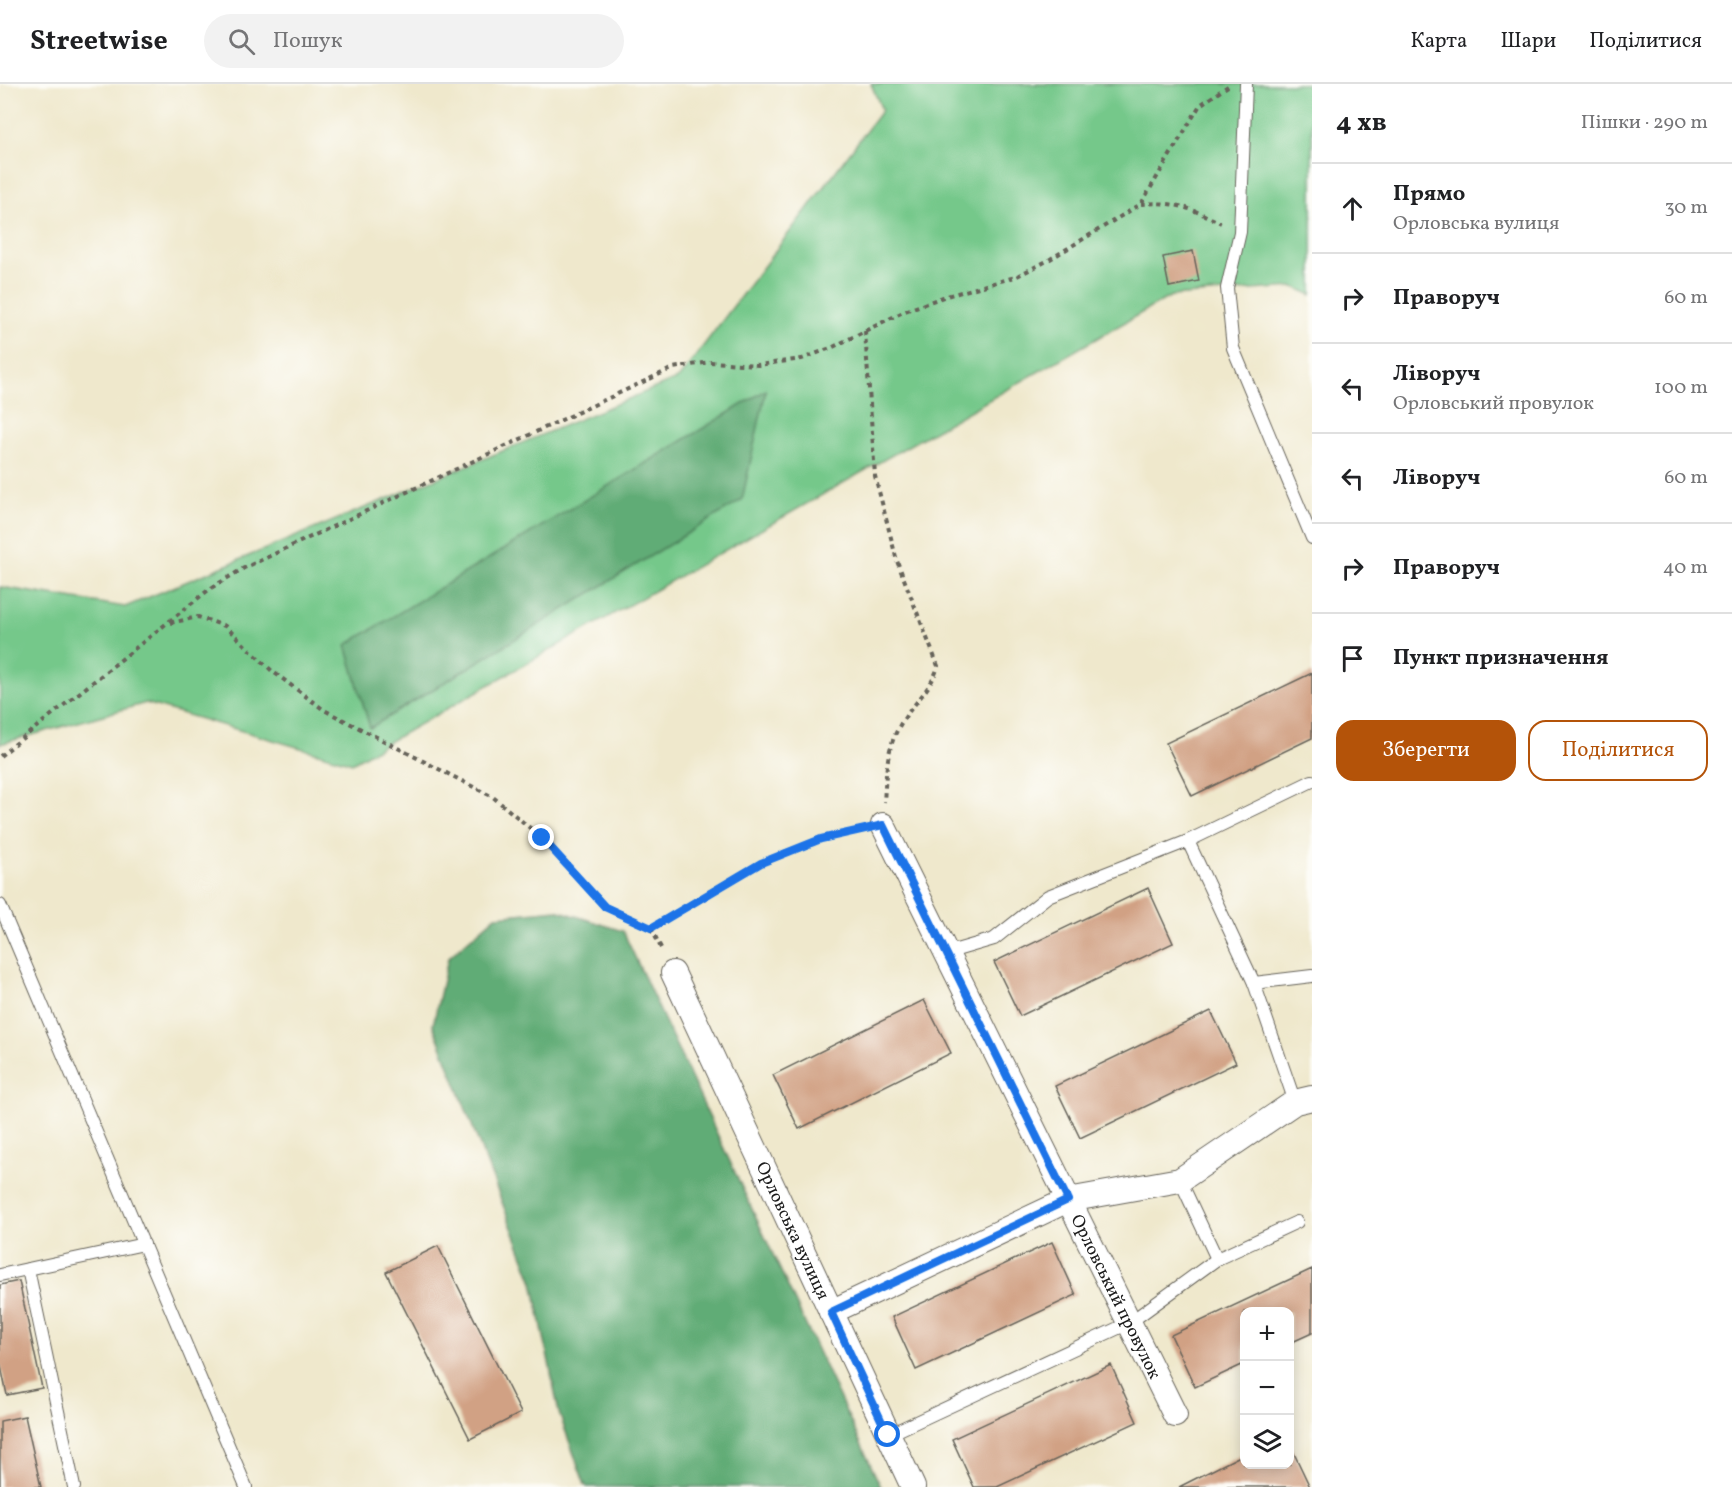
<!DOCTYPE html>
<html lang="uk">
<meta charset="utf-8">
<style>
body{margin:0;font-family:Vollkorn,serif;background:#f2f2f2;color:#202124}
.controls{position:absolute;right:18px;bottom:18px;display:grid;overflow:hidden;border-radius:12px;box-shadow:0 3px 15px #0003}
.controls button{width:54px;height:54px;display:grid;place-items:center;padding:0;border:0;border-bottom:2px solid #e0e0e0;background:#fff;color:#202124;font:30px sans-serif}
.stop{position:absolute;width:18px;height:18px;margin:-14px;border:4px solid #1a73e8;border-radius:50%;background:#fff}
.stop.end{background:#1a73e8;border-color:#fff;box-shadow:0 2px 6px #0008}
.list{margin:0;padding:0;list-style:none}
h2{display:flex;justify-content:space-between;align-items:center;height:78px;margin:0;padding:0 24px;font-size:26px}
h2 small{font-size:20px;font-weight:400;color:#757577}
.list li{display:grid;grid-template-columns:39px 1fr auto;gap:18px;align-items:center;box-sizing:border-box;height:90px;padding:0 24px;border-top:2px solid #e0e0e0}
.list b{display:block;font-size:22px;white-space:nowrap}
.list p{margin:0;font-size:20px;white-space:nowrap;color:#757577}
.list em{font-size:20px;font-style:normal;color:#757577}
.actions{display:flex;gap:12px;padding:18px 24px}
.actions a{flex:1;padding:14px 0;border:2px solid #b45309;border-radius:18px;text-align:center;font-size:21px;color:#b45309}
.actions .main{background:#b45309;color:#fff}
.icon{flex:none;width:33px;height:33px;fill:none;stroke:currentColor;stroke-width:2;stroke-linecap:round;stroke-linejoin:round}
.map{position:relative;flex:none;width:1312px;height:1403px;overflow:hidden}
header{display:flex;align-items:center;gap:36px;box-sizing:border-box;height:84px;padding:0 30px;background:#fff;border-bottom:2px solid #e0e0e0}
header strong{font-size:28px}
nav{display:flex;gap:33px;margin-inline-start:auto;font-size:21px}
.search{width:420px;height:54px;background:#f2f2f2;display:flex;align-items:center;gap:15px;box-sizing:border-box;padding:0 21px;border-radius:33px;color:#757577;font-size:22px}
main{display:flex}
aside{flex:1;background:#fff}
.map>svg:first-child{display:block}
.green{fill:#75c88a;stroke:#487253;stroke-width:1.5}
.forest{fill:#60ac76;stroke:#3e6449;stroke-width:1.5}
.building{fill:#d1a184}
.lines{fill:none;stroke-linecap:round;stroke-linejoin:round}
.lane-casing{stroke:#66635a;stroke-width:14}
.street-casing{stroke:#66635a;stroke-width:26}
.path{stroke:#66635a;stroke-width:4;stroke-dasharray:4.5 4.5;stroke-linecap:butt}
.lane{stroke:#fff;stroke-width:12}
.street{stroke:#fff;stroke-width:24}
.route{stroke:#1a73e8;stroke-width:8}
.labels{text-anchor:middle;stroke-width:4.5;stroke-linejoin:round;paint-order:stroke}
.street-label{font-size:18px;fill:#1c1c1c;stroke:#fdfcf7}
</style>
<header>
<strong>Streetwise</strong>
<div class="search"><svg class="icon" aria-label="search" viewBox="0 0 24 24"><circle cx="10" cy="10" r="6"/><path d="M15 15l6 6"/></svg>Пошук</div>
<nav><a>Карта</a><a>Шари</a><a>Поділитися</a></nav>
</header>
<main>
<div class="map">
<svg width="1312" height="1403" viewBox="0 0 1312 1403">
<rect width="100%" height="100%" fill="#fdfcf7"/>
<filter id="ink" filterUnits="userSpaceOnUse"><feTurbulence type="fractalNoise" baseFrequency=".0167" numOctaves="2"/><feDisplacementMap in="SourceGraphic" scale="12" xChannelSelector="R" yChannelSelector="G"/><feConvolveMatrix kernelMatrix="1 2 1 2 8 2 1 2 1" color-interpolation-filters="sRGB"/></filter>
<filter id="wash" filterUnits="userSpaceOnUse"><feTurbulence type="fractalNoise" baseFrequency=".008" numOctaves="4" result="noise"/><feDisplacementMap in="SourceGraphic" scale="24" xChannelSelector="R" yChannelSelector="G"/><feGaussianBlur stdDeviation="1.35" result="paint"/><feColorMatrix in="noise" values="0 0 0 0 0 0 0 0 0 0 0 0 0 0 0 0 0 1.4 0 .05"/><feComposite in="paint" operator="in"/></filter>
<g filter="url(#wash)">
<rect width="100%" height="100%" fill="#efe8cc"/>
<polygon class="green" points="871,0 1312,0 1312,211 1294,203 1171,212 352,679 146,619 0,660 0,503 125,523 679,294 882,26"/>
<g class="forest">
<polygon points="766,306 742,416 370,644 346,561"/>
<polygon points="557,826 623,847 881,1403 587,1403 585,1401 559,1329 533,1198 433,941 448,874 496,832"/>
</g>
<g id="blocks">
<g class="building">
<polygon points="1193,167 1199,197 1169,203 1163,173"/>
<polygon points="1312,589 1312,654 1192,712 1166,659"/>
<polygon points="1148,804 1173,859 1020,932 994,878"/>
<polygon points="924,916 951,969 799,1045 773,991"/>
<polygon points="1211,927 1236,979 1080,1054 1055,1002"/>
<polygon points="1052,1158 1076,1211 916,1286 892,1233"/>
<polygon points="438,1162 521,1329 470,1355 386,1188"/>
<polygon points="1312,1185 1312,1249 1290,1259 1290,1228 1244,1228 1244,1280 1195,1303 1171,1251"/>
<polygon points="19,1197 42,1304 7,1311 0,1278 0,1201"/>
<polygon points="1111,1281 1137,1338 997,1403 974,1403 952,1355"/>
<polygon points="25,1332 41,1403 0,1403 0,1337"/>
<polygon points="1290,1361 1310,1403 1179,1403 1244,1370 1244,1380 1290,1380"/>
</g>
</g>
</g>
<g filter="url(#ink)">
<use href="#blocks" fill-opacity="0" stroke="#66635a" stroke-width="1.5"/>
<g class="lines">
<defs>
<g id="lane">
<polyline points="1246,0 1240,148 1227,204 1233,264 1312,454"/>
<polyline points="1188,757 1254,899 1295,1018"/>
<polyline points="0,821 246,1403"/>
<polyline points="946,869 994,855 1048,812 1188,757 1312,697"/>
<polyline points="1254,899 1312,892"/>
<polyline points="1180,1096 1217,1175"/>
<polyline points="28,1185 74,1403"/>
<polyline points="0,1191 144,1160"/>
<polyline points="888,1351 1129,1239 1217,1175 1297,1138"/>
</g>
<g id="street">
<path id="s1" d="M883,741L1175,1331"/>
<path id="s2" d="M673,889L913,1403"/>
<polyline points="831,1228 1068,1116 1180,1096 1295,1018 1312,1014"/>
</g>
</defs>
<use href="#lane" class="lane-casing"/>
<use href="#street" class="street-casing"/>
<g class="path">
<path d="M1141,120C1175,117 1190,124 1221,139"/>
<path d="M865,247L875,392L897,477L938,582C932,605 912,620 900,641C886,665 886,691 884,718"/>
<polyline points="170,539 198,533 225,542 272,587 324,626 493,713 542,754 605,823 651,844 662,866"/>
<polyline points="0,672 211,504 244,484 673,284 710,278 758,281 802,275 833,263 905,227 943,213 1015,193 1047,177 1141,120 1200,21 1228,2"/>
<polyline points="651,844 761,779 821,755 860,746"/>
</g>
<use href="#lane" class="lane"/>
<use href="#street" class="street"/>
</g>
</g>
<g class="lines" filter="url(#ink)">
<polyline class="route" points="542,754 605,823 651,844 761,779 821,755 883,741 1068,1116 831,1228 888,1351"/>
</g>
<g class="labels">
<g class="street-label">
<text dy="6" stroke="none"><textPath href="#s2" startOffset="284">Орловська вулиця</textPath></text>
<text dy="6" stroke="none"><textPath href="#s1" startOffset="526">Орловський провулок</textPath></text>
</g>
</g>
</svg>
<div class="controls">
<button>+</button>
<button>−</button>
<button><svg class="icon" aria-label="layers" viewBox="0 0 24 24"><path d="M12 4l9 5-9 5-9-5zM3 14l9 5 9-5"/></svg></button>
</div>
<div class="stop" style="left:888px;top:1351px"></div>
<div class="stop end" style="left:542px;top:754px"></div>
</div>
<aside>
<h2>4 хв<small>Пішки · 290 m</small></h2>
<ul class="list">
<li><svg class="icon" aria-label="ahead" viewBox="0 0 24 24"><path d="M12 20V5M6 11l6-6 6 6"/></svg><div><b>Прямо</b><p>Орловська вулиця</p></div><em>30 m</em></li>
<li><svg class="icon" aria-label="right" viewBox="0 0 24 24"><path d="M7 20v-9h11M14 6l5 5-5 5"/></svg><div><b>Праворуч</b></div><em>60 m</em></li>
<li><svg class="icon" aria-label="left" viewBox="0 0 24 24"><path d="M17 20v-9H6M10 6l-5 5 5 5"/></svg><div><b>Ліворуч</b><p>Орловський провулок</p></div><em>100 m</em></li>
<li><svg class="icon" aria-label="left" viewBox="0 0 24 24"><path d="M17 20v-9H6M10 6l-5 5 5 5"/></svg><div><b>Ліворуч</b></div><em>60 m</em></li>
<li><svg class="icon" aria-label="right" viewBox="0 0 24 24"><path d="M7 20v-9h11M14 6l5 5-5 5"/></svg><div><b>Праворуч</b></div><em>40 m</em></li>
<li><svg class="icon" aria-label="arrive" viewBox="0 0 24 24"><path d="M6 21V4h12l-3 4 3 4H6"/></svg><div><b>Пункт призначення</b></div></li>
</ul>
<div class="actions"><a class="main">Зберегти</a><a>Поділитися</a></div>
</aside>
</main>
